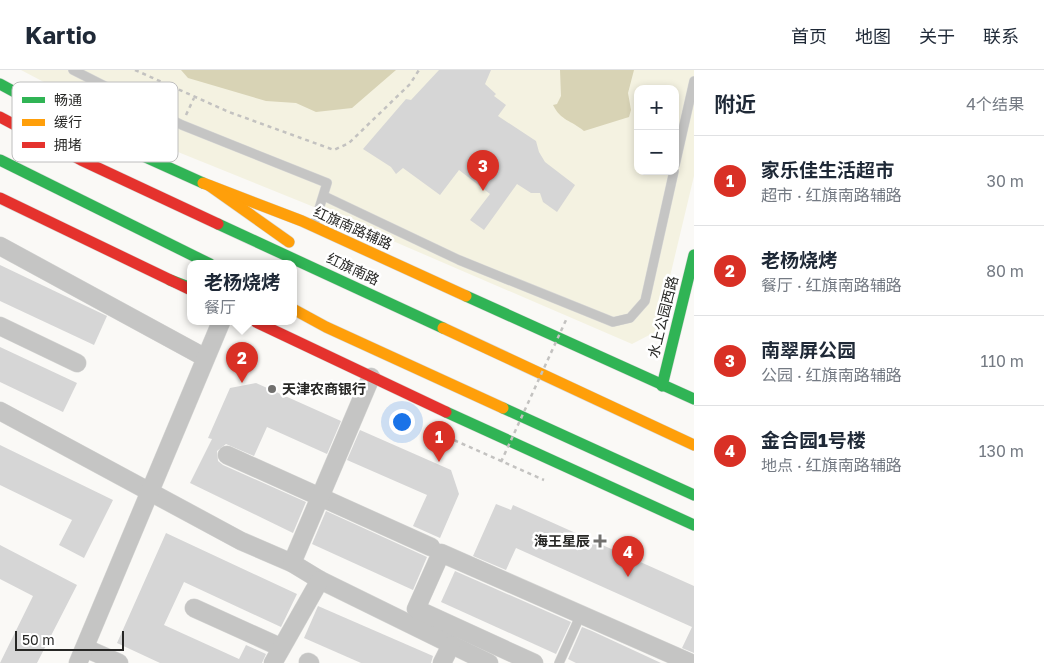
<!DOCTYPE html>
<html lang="zh">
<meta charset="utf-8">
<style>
body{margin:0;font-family:"Golos Text","Noto Sans SC",sans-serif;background:#f2f2f3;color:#1f2937}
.controls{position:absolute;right:15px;top:15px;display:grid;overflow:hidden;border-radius:10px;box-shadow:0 2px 8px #0003}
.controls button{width:45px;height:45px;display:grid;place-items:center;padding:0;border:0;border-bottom:1px solid #e0e1e3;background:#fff;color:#1f2937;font:25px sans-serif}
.scale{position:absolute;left:15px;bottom:12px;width:109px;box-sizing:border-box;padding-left:5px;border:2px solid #272725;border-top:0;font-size:14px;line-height:18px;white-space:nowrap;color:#272725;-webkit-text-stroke:4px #fff;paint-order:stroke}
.you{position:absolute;left:401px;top:351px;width:18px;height:18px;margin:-12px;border:4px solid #fff;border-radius:50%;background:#1a73e8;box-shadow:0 0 0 8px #1a73e833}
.badge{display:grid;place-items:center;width:32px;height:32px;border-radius:50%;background:#d93025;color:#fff;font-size:16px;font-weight:700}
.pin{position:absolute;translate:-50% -41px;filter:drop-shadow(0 1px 2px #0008)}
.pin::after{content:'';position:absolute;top:26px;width:18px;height:15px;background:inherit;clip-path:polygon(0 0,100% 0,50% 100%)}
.popup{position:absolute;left:187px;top:190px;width:110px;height:65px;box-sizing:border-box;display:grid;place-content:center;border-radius:10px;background:#fff;filter:drop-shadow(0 1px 4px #0005);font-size:16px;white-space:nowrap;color:#747a83}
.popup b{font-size:19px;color:#1f2937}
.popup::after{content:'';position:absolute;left:50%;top:100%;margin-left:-10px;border:10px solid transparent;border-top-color:#fff}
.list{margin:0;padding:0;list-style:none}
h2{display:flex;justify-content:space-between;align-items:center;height:65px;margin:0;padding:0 20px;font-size:21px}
h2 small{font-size:16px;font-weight:400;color:#747a83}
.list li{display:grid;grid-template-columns:32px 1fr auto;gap:15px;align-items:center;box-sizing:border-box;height:90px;padding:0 20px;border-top:1px solid #e0e1e3}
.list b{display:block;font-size:19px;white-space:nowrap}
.list p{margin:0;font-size:16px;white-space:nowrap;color:#747a83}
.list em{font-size:16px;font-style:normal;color:#747a83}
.map{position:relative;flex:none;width:694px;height:593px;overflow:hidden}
header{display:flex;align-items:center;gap:30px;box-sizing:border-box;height:70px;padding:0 25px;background:#fff;border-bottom:1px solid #e0e1e3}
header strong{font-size:24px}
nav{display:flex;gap:28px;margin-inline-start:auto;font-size:18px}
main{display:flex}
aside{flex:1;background:#fff}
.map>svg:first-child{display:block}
.green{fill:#f4f2e1;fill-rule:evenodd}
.water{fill:#d8d3b5}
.building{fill:#d6d6d6}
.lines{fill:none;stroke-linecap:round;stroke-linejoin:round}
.lane-casing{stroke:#d7d7d5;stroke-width:10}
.street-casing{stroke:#d7d7d5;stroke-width:19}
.fast-casing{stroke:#d7d7d5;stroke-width:12}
.slow-casing{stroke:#d7d7d5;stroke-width:12}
.jam-casing{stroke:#d7d7d5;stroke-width:12}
.path{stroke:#c3c2c0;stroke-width:2.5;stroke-dasharray:4 4;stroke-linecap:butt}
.lane{stroke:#c5c5c4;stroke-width:9}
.street{stroke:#c5c5c4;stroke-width:18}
.fast{stroke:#30b455;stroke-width:11}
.slow{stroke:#ff9f0a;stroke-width:11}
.jam{stroke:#e5322d;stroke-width:11}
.path-bridge{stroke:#c3c2c0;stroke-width:2.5;stroke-dasharray:4 4;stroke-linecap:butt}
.poi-dot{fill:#71706e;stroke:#fff;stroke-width:2}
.labels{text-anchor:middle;stroke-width:5;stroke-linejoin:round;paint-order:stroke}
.street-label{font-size:14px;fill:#272725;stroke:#fff}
.poi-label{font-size:14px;font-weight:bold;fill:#272725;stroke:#fff;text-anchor:start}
.key{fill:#fff;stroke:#bebebe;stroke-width:1}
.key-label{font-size:14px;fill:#272725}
</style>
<header>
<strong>Kartio</strong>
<nav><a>首页</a><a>地图</a><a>关于</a><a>联系</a></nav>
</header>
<main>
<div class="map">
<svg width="694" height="593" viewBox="0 0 694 593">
<rect width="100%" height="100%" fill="#faf9f6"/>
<path class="green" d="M21,0H694V106L657,261L632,274L314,137L173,80ZM638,19H675V101H638Z"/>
<g class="water">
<polygon points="181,0 396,0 352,38 316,42 296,33 266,31 188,8"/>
<path d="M560,0H634L628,23L631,40L629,47L584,61C571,50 561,51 553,35L557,34L561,26Z"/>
</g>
<g class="building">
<polygon points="439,0 491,0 485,14 496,24 494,26 506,35 498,46 536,71 539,82 545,92 575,115 557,142 543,132 540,123 531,123 517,114 484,160 470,150 490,124 459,100 440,125 403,98 396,104 391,97 363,79 406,29 411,30"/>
<polygon points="0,195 107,246 94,275 0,231"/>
<polygon points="0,277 77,313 63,342 0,312"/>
<polygon points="256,313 341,351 327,384 267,357 254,386 226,374 217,381 218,391 223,395 306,432 293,463 190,413 212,369 208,368 230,318"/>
<polygon points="360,360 451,400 459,424 440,468 413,456 427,425 347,390"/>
<polygon points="0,375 113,430 84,488 59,475 72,450 0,415"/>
<polygon points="496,434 511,440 513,435 694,516 694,583 682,578 692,557 516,478 506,500 473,486"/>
<polygon points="326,441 427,487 413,520 312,474"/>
<polygon points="166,463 297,524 281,557 184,512 164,555 239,589 246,575 266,584 262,593 160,593 117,573"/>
<polygon points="0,475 77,515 37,593 0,593 33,526 0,509"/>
<polygon points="455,501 571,552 556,584 441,532"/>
<polygon points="318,536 433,586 431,593 361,593 304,568"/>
<polygon points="582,557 592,561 661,593 576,593 568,589"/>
</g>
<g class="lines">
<defs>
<g id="lane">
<polyline points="73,0 182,55 327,113 314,155"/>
<polyline points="675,95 694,11"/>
<polyline points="324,126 459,190 613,252 630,248 645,231 674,101"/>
<polyline points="559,593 581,544"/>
</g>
<g id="street">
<polyline points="0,176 204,287"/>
<polyline points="0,256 77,293"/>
<polyline points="0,341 241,471 292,493 320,510 489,593"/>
<polyline points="227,385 431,477"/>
<polyline points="292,493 371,307"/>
<polyline points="194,538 280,577"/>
<polyline points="85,578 119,593"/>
<polyline points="308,592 310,593"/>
<polyline points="78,593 221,252"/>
<polyline points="273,593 320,510"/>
<polyline points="442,593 451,575"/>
<polyline points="534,593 416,539 441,483 691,593"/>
</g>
<g id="fast">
<polyline points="0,14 81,58 203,113"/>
<polyline points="0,90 210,194"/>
<polyline points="218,154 443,258"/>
<polyline points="170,210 191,218"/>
<polyline points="466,226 694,329"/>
<polyline points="662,316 694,185"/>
<polyline points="503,338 694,425"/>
<polyline points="446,342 694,455"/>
</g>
<g id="slow">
<polyline points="203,113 302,151 466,226"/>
<polyline points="210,116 289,172"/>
<polyline points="293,239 326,257 503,338"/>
<polyline points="443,258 694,375"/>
</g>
<g id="jam">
<polyline points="0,47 81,90 218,154"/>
<polyline points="0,128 189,219"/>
<polyline points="256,252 446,342"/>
</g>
</defs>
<use href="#lane" class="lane-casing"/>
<use href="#street" class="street-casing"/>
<use href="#fast" class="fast-casing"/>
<use href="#slow" class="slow-casing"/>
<use href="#jam" class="jam-casing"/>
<g class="path">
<polyline points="135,0 229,42 334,80 349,73 410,14 419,0"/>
<polyline points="186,45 194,28"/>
<polyline points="447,367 544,410"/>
</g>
<use href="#lane" class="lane"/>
<use href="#street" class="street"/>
<use href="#fast" class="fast"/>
<use href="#slow" class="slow"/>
<use href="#jam" class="jam"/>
<polyline class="path-bridge" points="501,392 566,250"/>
</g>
<g class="poi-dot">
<circle cx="272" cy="319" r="5"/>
<path d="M597.5 463.5h5v5h5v5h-5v5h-5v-5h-5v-5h5z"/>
</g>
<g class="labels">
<g class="street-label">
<text transform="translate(353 158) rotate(24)" y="5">红旗南路辅路</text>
<text transform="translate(353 199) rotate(25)" y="5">红旗南路</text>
<text transform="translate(663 247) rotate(-76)" y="5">水上公园西路</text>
</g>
<g class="poi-label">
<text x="282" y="324">天津农商银行</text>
<text x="590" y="476" text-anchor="end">海王星辰</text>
</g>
</g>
<rect x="12" y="12" width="166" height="80" rx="8" class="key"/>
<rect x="22" y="27" width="23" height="6" fill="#30b455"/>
<rect x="22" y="49" width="23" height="7" fill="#ff9f0a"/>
<rect x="22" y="72" width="23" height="6" fill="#e5322d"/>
<g class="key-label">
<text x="54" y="35">畅通</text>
<text x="54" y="57">缓行</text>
<text x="54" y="80">拥堵</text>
</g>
</svg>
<div class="controls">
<button>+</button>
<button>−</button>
</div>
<div class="scale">50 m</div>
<div class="you"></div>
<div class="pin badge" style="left:439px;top:392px">1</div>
<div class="pin badge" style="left:242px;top:313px">2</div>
<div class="popup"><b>老杨烧烤</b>餐厅</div>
<div class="pin badge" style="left:483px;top:121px">3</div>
<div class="pin badge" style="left:628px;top:507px">4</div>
</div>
<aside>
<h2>附近<small>4个结果</small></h2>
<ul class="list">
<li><span class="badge">1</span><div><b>家乐佳生活超市</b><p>超市 · 红旗南路辅路</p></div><em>30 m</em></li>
<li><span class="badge">2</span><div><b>老杨烧烤</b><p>餐厅 · 红旗南路辅路</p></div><em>80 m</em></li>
<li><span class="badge">3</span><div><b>南翠屏公园</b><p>公园 · 红旗南路辅路</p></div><em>110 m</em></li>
<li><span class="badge">4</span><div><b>金合园1号楼</b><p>地点 · 红旗南路辅路</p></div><em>130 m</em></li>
</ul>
</aside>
</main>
